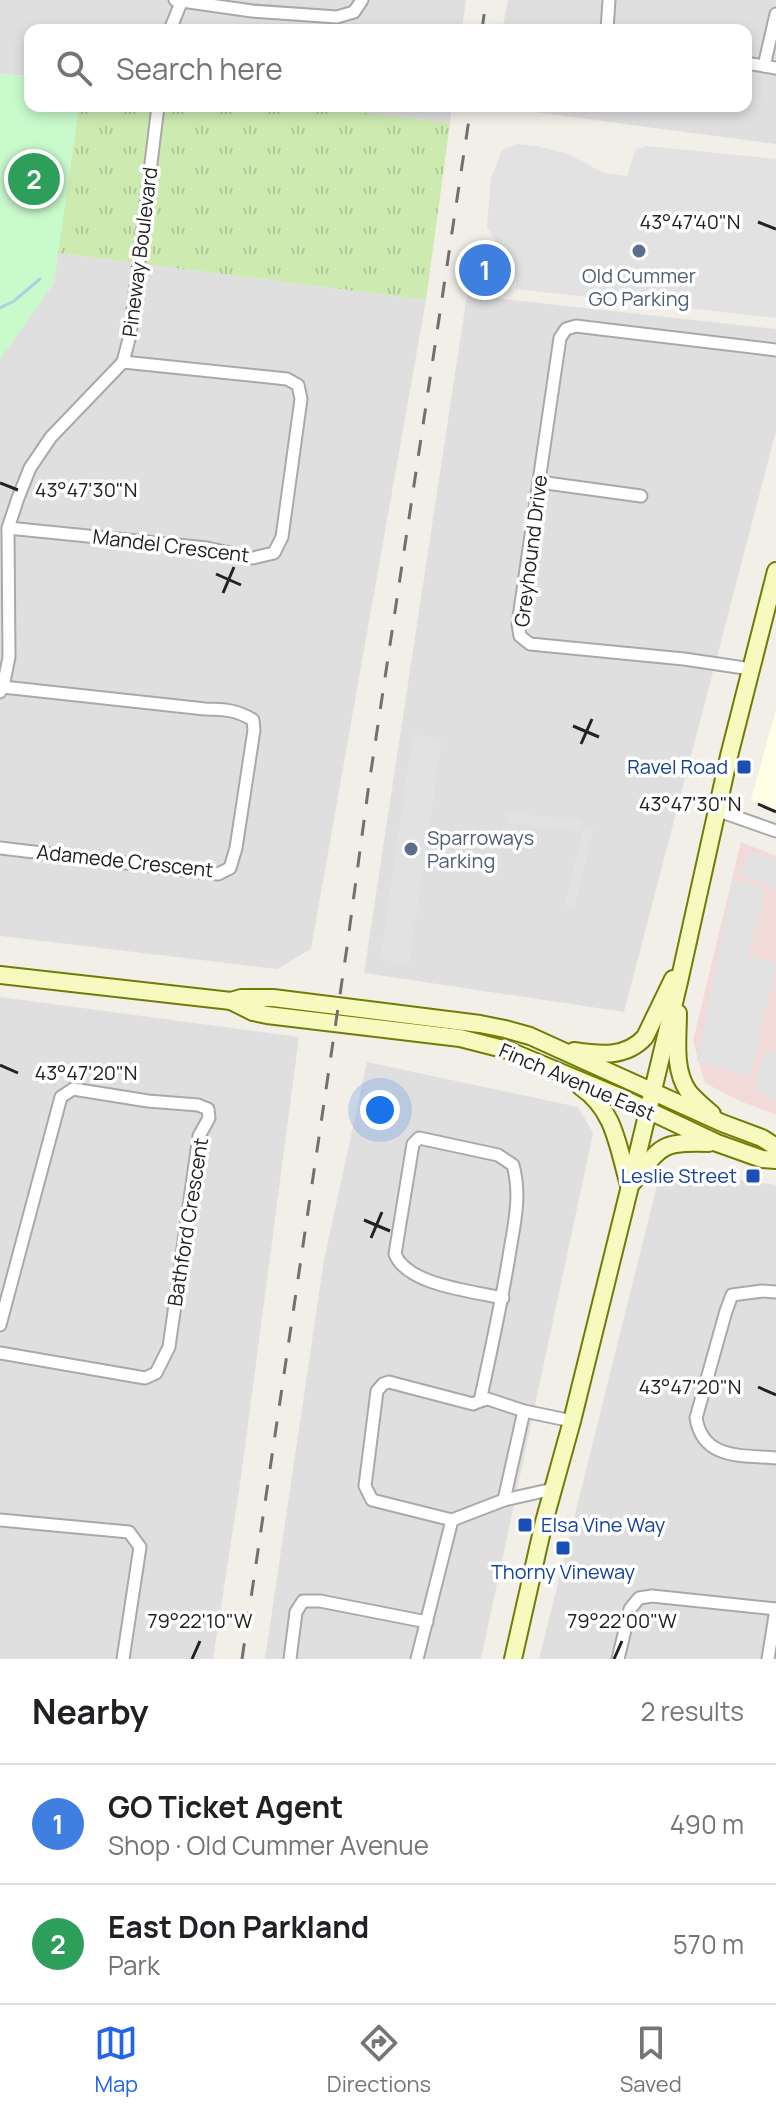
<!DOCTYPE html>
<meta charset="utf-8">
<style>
body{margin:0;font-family:Manrope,sans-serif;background:#f2f2f2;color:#202124}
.you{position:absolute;left:380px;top:1110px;width:28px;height:28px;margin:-20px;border:6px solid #fff;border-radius:50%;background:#1a73e8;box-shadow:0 0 0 12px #1a73e833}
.badge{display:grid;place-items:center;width:52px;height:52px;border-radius:50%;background:#2563eb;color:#fff;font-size:26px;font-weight:700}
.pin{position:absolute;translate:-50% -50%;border:4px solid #fff;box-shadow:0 2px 8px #0006}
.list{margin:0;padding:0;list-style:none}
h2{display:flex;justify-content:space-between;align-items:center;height:104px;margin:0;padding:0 32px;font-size:34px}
h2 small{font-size:26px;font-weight:400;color:#757577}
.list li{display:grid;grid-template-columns:52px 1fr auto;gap:24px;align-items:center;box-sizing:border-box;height:120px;padding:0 32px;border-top:2px solid #e0e0e0}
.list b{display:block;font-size:30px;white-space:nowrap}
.list p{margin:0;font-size:26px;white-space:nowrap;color:#757577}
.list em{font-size:26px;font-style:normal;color:#757577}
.icon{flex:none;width:44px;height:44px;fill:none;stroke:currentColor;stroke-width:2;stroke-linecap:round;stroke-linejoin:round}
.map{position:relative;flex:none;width:776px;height:1659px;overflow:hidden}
.search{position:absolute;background:#fff;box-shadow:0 4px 12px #0003;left:24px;right:24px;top:24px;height:88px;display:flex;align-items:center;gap:20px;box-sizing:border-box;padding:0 28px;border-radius:16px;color:#757577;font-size:30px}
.sheet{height:344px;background:#fff}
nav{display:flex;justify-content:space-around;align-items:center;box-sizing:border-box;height:112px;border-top:2px solid #e0e0e0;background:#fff;font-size:22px;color:#757577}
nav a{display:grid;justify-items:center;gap:4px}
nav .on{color:#2563eb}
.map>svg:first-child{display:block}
.residential{fill:#e0dfdf}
.commercial{fill:#f2dad9}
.education{fill:#ffffe5}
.grass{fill:url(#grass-tufts)}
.park{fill:#c8facc}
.parking{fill:#e2e2e2}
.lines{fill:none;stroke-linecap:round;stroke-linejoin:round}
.stream{stroke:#aad3df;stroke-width:3}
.minor-casing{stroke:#a9a9a9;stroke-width:15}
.secondary-casing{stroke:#707d05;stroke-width:20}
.minor{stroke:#fff;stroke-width:11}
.secondary{stroke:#f7fabf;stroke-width:16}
.rail{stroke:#707070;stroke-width:3;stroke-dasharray:16 16;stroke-linecap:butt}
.ticks{fill:none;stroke:#222;stroke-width:3}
.service-dot{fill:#5c6f8a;stroke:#fff;stroke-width:3}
.transit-dot{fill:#1a4fb4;stroke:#fff;stroke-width:3}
.labels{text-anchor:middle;stroke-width:7;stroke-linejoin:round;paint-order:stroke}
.street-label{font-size:20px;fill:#222;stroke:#fff}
.service-label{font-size:20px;fill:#4e5e75;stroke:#fff}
.transit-label{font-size:20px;fill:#164399;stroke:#fff;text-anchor:end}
.ticks-label{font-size:20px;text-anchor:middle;fill:#222;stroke:#fff;stroke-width:7;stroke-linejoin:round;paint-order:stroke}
</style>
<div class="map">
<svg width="776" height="1659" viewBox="0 0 776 1659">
<defs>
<pattern id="grass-tufts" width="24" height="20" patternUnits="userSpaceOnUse" patternTransform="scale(2)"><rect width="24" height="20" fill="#cdebb0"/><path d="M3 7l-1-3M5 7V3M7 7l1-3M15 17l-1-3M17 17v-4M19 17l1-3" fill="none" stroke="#b0c997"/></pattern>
</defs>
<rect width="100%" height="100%" fill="#f2efe9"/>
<g class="residential">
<polygon points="0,0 466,0 462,30 30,30 30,76 0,74"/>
<polygon points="508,0 776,0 776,144 489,106 746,106 746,30 502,30"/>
<polygon points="307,106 452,106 450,123"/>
<polygon points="58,253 426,300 311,949 277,969 0,936 0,359 54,283"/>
<polygon points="467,295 776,329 776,431 624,1012 364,973"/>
<polygon points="0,997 299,1037 241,1477 213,1659 0,1659"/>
<polygon points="367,1062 578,1107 593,1133 481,1659 265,1659 324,1260"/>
<polygon points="661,1169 776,1185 776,1659 539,1659"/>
</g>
<polygon class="commercial" points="741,842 776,856 776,1115 740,1101 705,1083 693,1041"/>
<polygon class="education" points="776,709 776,809 751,800"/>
<polygon class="grass" points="79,106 307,106 450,123 426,300 58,253"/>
<polygon class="park" points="0,74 30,76 30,106 79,106 54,283 0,359"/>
<g class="parking">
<polygon points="517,144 537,146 568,154 604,173 627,176 636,149 646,146 776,159 776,318 516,289 516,275 487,227 491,178 502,150"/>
<polygon points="413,734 442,739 409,964 380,960"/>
<polygon points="506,813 582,820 581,830 505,822"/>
<polygon points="584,827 593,829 574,908 565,906"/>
<polygon points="756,852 776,859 776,889 738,874 748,856"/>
<polygon points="733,880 764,888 764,897 748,955 776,963 751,1077 697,1061"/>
<polygon points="764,1050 776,1053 776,1100 755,1091"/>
</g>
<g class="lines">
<polyline class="stream" points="0,308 14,301 40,279"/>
<defs>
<g id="minor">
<polyline points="175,0 252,11 337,17 354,12 362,0"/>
<polyline points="170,30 182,0"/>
<polyline points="607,30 609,0"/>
<polyline points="746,63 776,68"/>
<polyline points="764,66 776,14"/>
<polyline points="539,482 641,496"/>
<polyline points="8,528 207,548 253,558 274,553 282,537 301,399 298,385 287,379 123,362"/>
<polyline points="751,669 684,659 530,644 520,636 518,624 560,338 566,329 576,326 592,328 776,350"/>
<polyline points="0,692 3,687 9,657 8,528 18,498 30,468 51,437 123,362 130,335 158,106"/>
<polyline points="716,810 776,831"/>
<path d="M0,848L218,874L230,868L236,848L254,730L253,720C237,710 224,709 205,709L3,687"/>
<path d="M776,1292L762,1291L732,1295L726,1311L696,1418C703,1460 742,1455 776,1458"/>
<path d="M503,1298C472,1291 407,1285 395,1254L413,1144L419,1138L498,1155L513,1165C521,1194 515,1221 510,1250C502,1301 491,1351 480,1401L488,1399L524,1411L572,1421"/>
<polyline points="0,1325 61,1097 73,1089 148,1101 198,1105 208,1109 209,1118 199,1136 169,1347 156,1373 145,1378 0,1353"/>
<polyline points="504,1500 524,1411"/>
<polyline points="0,1520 129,1532 140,1547 123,1659"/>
<polyline points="452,1520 372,1500 365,1486 377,1391 383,1384 389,1382 473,1404 480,1401"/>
<polyline points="290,1659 296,1612 303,1601 320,1601 427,1622"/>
<polyline points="417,1659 452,1520 504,1500 553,1489"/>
<polyline points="618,1659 630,1609 639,1598 652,1596 776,1609"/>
<polyline points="768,1659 776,1609"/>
</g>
<g id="secondary">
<polyline points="0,975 231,1001 241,998 273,998 480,1024 505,1029 530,1036 722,1123 762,1138 776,1147"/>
<polyline points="231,1001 253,1012 267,1015 460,1038 507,1050 622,1098 717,1143 762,1159 776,1160"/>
<path d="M678,1013C678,1038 673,1069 688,1091C694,1099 704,1107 712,1114"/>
<path d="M574,1051C600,1055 626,1058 645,1037L673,979"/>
<path d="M581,1087C615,1110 618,1148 629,1185"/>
<path d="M633,1182C662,1145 660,1142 709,1143"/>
<polyline points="513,1659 544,1522 572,1421 630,1186 679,982 729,756 776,571"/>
</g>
</defs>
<use href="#minor" class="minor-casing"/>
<use href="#secondary" class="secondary-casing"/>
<use href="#minor" class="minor"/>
<use href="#secondary" class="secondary"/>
<g class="rail">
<polyline points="482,30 486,0"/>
<polyline points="242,1659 347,947 368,791 471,106"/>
</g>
</g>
<path class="ticks" d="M758,222L776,229M0,483L18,490M216,574L241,585M223,593L234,567M573,726L599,737M581,744L592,719M758,804L776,812M0,1065L18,1073M364,1220L390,1231M371,1238L382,1212M758,1387L776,1395M192,1659L200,1641M614,1659L622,1641"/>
<g class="service-dot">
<circle cx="639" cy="251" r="8"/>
<circle cx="411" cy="849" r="8"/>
</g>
<g class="transit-dot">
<rect x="736" y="759" width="16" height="16" rx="4"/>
<rect x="745" y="1168" width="16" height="16" rx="4"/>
<rect x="517" y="1517" width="16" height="16" rx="4"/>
<rect x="555" y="1540" width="16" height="16" rx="4"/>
</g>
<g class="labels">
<g class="street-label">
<text transform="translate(140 252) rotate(-83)" y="7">Pineway Boulevard</text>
<text transform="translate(171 546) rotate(7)" y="7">Mandel Crescent</text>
<text transform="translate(531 551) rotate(-83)" y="7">Greyhound Drive</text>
<text transform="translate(125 861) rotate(6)" y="7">Adamede Crescent</text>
<text transform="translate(577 1082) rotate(23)" y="7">Finch Avenue East</text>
<text transform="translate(188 1222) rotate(-81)" y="7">Bathford Crescent</text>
</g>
<g class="service-label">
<text x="639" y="283">Old Cummer<tspan x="639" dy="23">GO Parking</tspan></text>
<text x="427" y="845" text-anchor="start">Sparroways<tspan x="427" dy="23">Parking</tspan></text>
</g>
<g class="transit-label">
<text x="728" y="774">Ravel Road</text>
<text x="737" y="1183">Leslie Street</text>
<text x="541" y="1532" text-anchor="start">Elsa Vine Way</text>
<text x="563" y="1579" text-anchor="middle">Thorny Vineway</text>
</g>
</g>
<g class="ticks-label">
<text x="690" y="229">43°47'40"N</text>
<text x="86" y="497">43°47'30"N</text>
<text x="690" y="811">43°47'30"N</text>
<text x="86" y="1080">43°47'20"N</text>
<text x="690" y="1394">43°47'20"N</text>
<text x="200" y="1628">79°22'10"W</text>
<text x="622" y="1628">79°22'00"W</text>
</g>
</svg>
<div class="you"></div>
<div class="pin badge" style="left:485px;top:270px;background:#3f7fe0">1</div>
<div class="pin badge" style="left:34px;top:179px;background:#2e9e5b">2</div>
<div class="search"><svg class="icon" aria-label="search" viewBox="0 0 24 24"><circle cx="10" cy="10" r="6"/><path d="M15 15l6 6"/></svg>Search here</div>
</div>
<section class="sheet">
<h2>Nearby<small>2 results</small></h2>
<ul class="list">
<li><span class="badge" style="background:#3f7fe0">1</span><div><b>GO Ticket Agent</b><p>Shop · Old Cummer Avenue</p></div><em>490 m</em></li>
<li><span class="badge" style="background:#2e9e5b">2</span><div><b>East Don Parkland</b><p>Park</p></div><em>570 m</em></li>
</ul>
</section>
<nav>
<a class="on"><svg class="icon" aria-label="map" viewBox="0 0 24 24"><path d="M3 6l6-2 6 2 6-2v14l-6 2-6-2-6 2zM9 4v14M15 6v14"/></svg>Map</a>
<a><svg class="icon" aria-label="directions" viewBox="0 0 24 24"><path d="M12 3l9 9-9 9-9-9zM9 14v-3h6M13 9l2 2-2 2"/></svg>Directions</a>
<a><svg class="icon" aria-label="saved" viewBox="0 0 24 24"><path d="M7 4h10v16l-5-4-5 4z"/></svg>Saved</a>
</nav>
